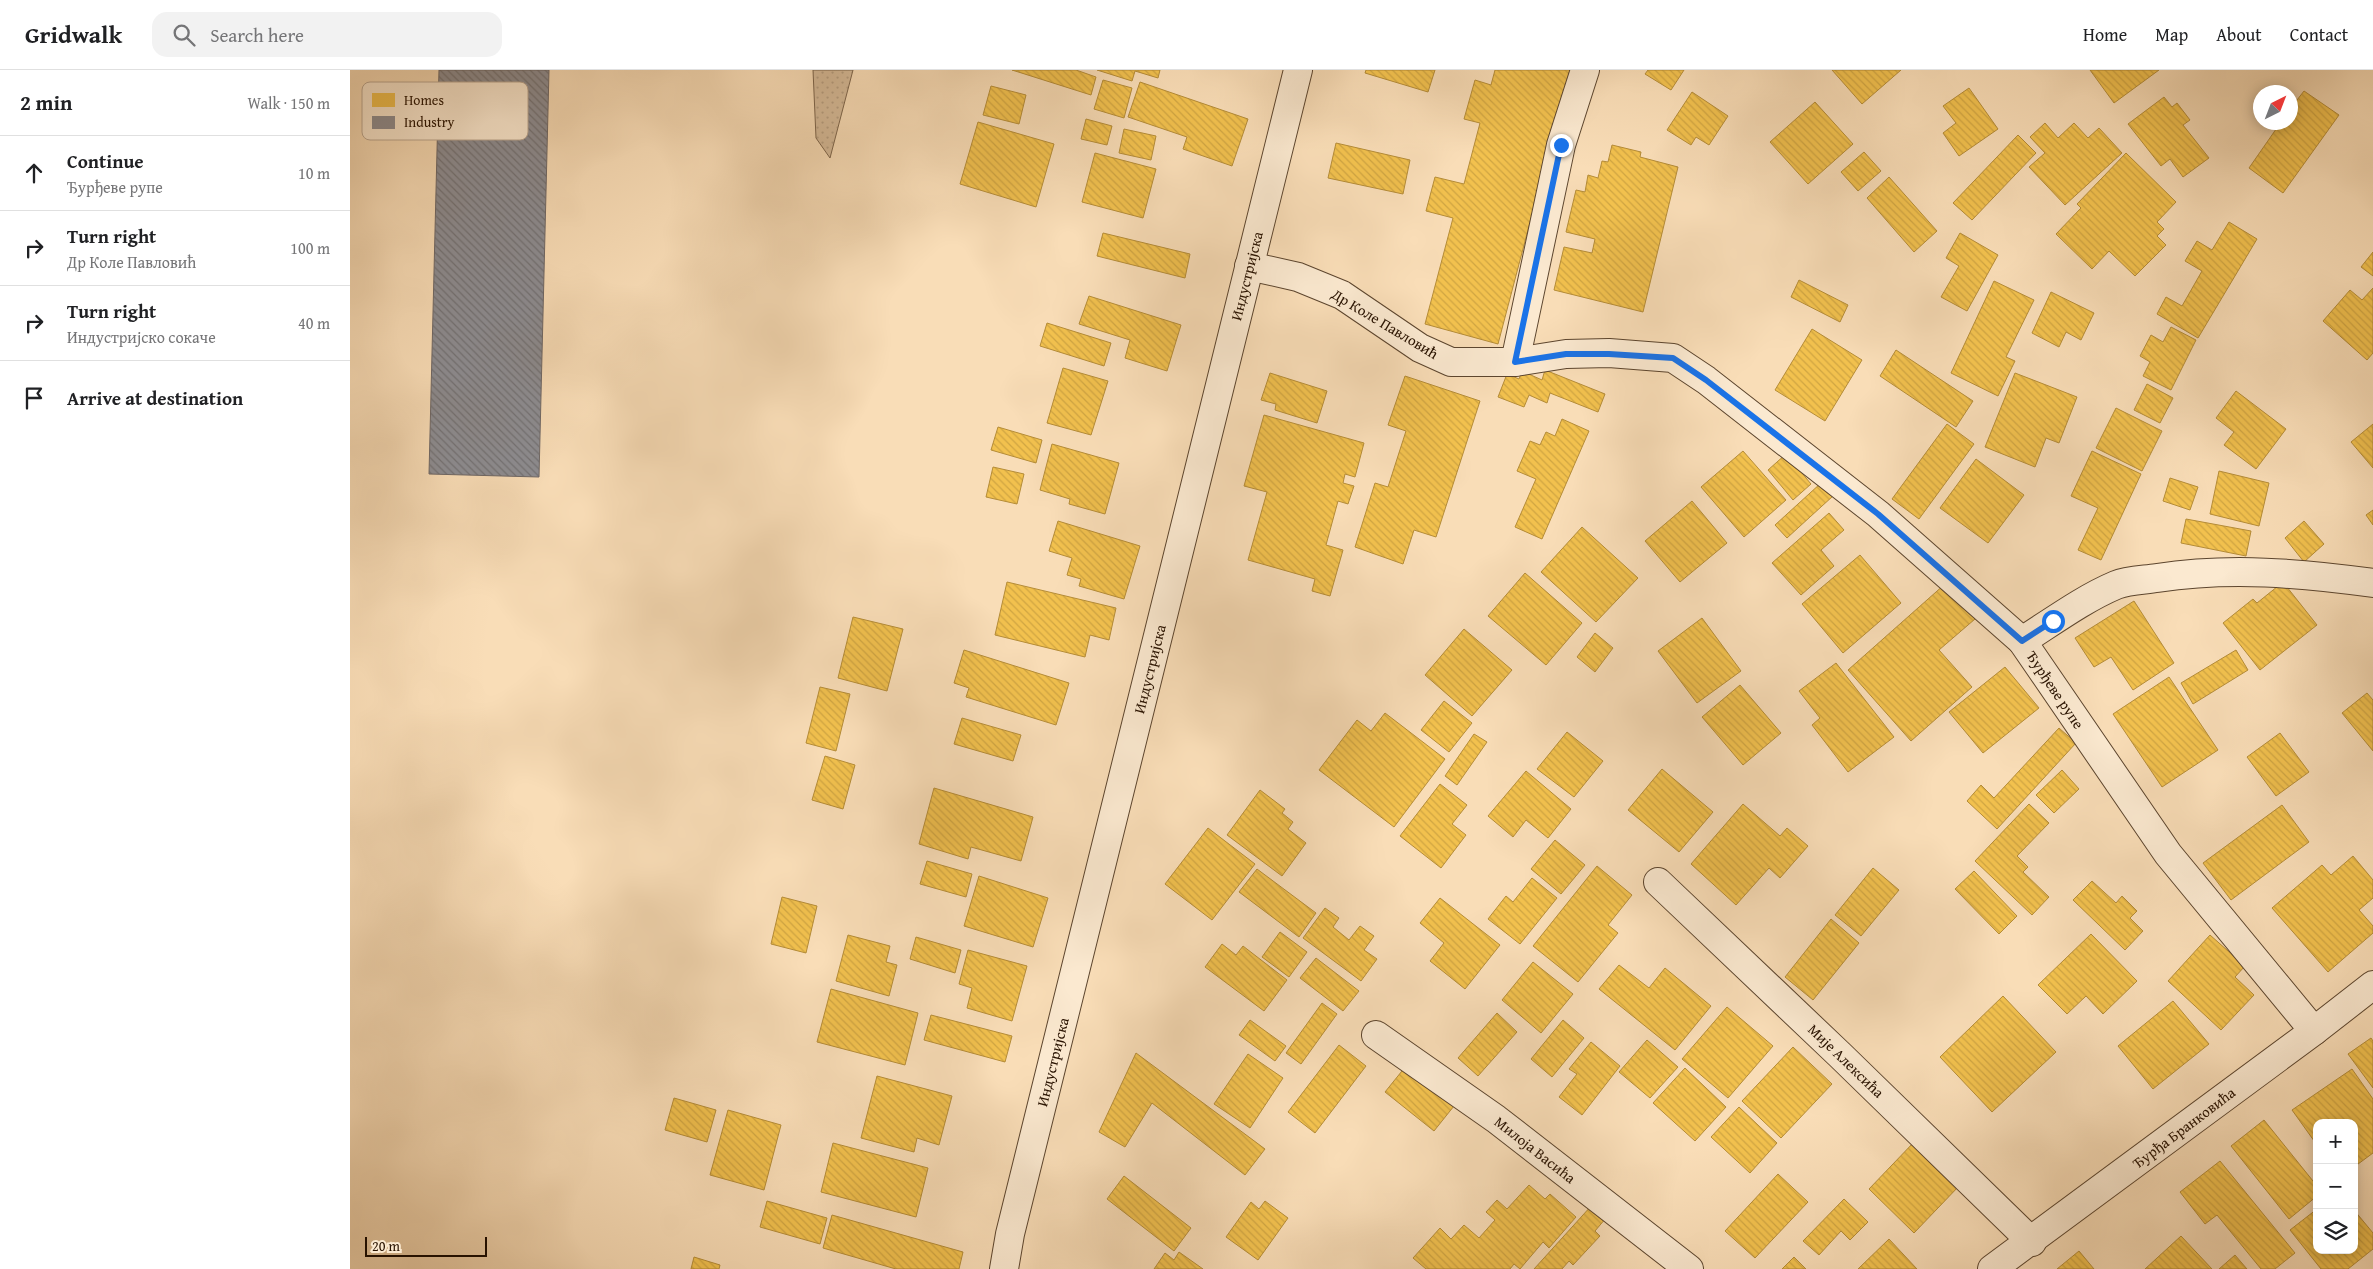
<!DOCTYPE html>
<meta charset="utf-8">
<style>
body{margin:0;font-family:"Gentium Book Plus",serif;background:#f2f2f2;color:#202124}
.controls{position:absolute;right:15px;bottom:15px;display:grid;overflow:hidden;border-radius:10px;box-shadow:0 2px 12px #0003}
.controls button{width:45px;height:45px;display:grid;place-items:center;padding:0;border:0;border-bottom:1px solid #e0e0e0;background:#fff;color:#202124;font:25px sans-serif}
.compass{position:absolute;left:1903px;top:15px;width:45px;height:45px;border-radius:50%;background:#fff;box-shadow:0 2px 12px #0003;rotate:42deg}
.scale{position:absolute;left:15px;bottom:12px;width:122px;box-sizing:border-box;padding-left:5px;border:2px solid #281200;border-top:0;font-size:14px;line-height:18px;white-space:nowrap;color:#281200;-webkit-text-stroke:4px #fbe9d0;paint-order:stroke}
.stop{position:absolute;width:15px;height:15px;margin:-11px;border:4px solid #1a73e8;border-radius:50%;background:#fff}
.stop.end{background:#1a73e8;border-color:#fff;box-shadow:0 1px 5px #0008}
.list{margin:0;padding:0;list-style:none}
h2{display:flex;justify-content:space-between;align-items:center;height:65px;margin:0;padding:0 20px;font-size:21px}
h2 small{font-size:16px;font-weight:400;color:#757577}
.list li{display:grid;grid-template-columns:32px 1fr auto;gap:15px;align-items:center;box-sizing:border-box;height:75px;padding:0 20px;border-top:1px solid #e0e0e0}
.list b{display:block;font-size:19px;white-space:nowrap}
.list p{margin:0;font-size:16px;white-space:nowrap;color:#757577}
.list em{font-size:16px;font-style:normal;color:#757577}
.icon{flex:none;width:28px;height:28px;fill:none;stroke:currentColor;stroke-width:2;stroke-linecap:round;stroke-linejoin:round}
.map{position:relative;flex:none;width:2023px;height:1199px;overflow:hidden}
header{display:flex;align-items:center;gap:30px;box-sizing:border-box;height:70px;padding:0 25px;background:#fff;border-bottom:1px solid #e0e0e0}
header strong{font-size:24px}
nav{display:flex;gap:28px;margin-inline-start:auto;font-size:18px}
.search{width:350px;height:45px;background:#f2f2f2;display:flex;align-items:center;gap:12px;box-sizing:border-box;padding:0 18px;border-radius:15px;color:#757577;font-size:19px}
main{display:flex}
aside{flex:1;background:#fff}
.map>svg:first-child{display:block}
.green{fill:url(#green-dots);stroke:#7e664c}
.homes{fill:url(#homes-back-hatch);stroke:#b58c37}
.industry{fill:url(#industry-back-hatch);stroke:#6f6866}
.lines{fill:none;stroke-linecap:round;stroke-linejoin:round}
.street-casing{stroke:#5c452e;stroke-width:30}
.street{stroke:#fbe9d0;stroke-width:28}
.route{stroke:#1a73e8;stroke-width:6}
.labels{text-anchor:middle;stroke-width:5;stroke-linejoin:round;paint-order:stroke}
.street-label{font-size:15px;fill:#281200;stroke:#fbe9d0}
.key{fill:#fbe9d0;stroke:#bca892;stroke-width:1}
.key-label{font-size:14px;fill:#281200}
</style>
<header>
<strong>Gridwalk</strong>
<div class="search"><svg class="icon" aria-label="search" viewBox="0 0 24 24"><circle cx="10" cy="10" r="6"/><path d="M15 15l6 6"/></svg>Search here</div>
<nav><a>Home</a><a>Map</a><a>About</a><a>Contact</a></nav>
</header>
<main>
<aside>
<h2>2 min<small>Walk · 150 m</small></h2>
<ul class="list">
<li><svg class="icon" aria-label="ahead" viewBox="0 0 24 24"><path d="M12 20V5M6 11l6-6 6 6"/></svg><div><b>Continue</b><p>Ђурђеве рупе</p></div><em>10 m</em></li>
<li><svg class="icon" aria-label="right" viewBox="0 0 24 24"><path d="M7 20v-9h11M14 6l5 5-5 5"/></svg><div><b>Turn right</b><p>Др Коле Павловић</p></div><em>100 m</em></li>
<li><svg class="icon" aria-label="right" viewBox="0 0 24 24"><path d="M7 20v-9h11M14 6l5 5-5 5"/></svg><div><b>Turn right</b><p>Индустријско сокаче</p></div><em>40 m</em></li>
<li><svg class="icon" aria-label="arrive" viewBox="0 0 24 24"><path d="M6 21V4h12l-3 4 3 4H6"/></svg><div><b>Arrive at destination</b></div></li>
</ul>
</aside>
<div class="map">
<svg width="2023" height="1199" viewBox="0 0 2023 1199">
<defs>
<pattern id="green-dots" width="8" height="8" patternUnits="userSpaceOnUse" patternTransform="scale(1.25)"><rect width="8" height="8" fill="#d5ba98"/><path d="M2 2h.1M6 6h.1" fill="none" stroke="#b79f81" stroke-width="1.8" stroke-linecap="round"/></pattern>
<pattern id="homes-back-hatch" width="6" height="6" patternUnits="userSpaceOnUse" patternTransform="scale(1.25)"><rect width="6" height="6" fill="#f2c14e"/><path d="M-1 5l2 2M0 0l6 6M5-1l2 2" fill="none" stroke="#d0a542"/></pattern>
<pattern id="industry-back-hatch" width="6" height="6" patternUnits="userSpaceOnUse" patternTransform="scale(1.25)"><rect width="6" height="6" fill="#8d8d92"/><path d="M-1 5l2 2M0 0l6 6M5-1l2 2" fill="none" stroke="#737275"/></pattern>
</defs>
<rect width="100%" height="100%" fill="#f9ddb7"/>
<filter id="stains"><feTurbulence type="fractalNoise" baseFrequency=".004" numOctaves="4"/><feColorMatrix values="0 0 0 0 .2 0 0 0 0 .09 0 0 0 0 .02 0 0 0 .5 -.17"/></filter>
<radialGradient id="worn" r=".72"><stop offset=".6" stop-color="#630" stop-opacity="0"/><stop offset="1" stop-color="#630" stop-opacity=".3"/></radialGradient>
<polygon class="green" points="463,0 503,0 480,88 466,68"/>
<g class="homes">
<polygon points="662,0 726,0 746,7 741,25"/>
<polygon points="747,0 810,0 808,8 785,1 782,11"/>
<polygon points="1016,0 1085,0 1078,22 1015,3"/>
<polygon points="1145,0 1220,0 1148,274 1075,254 1103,148 1076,141 1085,107 1114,114 1130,53 1114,49 1125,10 1141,15"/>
<polygon points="1298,0 1334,0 1321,20 1295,4"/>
<polygon points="1482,0 1551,0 1512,34"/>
<polygon points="1740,0 1809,0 1764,33"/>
<polygon points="753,10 782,18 774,48 744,39"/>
<polygon points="790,12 898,49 882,96 833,79 837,67 778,47"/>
<polygon points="641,16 676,25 669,54 633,45"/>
<polygon points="1619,18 1648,59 1609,86 1593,63 1606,53 1593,36"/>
<polygon points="1954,21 1989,45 1933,123 1899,98 1931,52 1940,52 1940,39"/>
<polygon points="1342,22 1378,46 1359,75 1346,67 1341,75 1317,60"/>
<polygon points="1814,27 1822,37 1827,33 1840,50 1833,55 1859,88 1833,107 1820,89 1811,96 1778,54"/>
<polygon points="1465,32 1503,74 1458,114 1420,72"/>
<polygon points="736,49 762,56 757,75 731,69"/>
<polygon points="628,52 704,74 686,137 610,114"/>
<polygon points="1695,53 1708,68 1724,53 1738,68 1749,58 1772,83 1715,135 1679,97 1695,83 1680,67"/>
<polygon points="774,59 806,66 801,90 769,83"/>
<polygon points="1668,65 1686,83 1622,150 1603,133"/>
<polygon points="986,73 1060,90 1053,124 978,108"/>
<polygon points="1262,75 1291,82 1290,87 1328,97 1293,242 1204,220 1214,177 1242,183 1245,169 1216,162 1226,120 1235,122 1238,105 1248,108 1252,91 1258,92"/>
<polygon points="1514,82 1531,101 1508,121 1491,102"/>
<polygon points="745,83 806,99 793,148 732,132"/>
<polygon points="1776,83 1826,132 1807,152 1814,159 1807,166 1816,175 1785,206 1759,181 1742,199 1706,164 1731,138 1727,134"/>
<polygon points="1539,107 1587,161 1564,182 1517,128"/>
<polygon points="1879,152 1907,169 1848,268 1807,244 1816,227 1832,236 1852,201 1835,191 1847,171 1862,180"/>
<polygon points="753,163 840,184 835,208 747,186"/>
<polygon points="1610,163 1648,185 1617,241 1591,227 1609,196 1596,188"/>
<polygon points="2023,182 2023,206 2011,197"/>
<polygon points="1449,210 1498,235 1490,252 1441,227"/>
<polygon points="1644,211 1684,230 1656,287 1665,291 1648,326 1601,303"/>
<polygon points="2023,218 2023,283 2017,290 1973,251 2000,220 2012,230"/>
<polygon points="1701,222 1744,243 1731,270 1716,262 1709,277 1682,263"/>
<polygon points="739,226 831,255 817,301 775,288 780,270 729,254"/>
<polygon points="697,253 761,273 754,296 690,276"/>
<polygon points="1821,257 1846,270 1821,320 1793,306 1800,292 1790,286 1801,265 1813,272"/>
<polygon points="1462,259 1512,290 1475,351 1425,320"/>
<polygon points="1546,280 1623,331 1606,357 1530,306"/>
<polygon points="713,298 758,311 741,365 697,353"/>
<polygon points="1195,300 1255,324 1248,342 1200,323 1197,333 1179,325 1174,337 1148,327 1157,304 1169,309 1172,301 1192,310"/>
<polygon points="920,303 977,321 967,353 925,340 926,334 911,330"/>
<polygon points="1665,303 1727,327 1709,373 1696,368 1685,397 1635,377"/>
<polygon points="1055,306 1130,331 1086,467 1064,460 1053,494 1005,477 1025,413 1038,417 1056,361 1038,355"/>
<polygon points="1797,314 1823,328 1810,353 1784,340"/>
<polygon points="1886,321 1936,359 1906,399 1874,375 1884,362 1866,348"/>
<polygon points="1766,338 1812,361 1792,401 1746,378"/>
<polygon points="914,345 1014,373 1005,407 995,404 993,413 1004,416 998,434 988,431 976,475 993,480 980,526 962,521 965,509 898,490 917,422 894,416"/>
<polygon points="1212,349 1239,361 1192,469 1165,457 1186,409 1167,401 1180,371 1190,375 1196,362 1205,366"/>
<polygon points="1597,354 1624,374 1569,449 1542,429"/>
<polygon points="2023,354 2023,398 2001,372"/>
<polygon points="648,357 692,370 686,393 641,380"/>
<polygon points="702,374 769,393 755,444 719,434 720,429 690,420"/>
<polygon points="1393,381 1436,430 1394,467 1351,417"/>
<polygon points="1742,381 1791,404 1751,490 1728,480 1748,438 1721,426"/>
<polygon points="1436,384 1461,414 1443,430 1418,400"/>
<polygon points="1626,389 1674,425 1638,473 1590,438"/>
<polygon points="643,397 674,404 667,434 636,427"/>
<polygon points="1869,401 1919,413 1909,456 1860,444"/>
<polygon points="1820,408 1848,417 1840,440 1813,431"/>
<polygon points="1471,413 1483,426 1437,468 1425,455"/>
<polygon points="1342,431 1377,473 1330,512 1295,471"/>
<polygon points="2023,440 2023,455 2016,445"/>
<polygon points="1479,443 1494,460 1471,480 1484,496 1451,525 1422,493"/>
<polygon points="1836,449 1901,461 1896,486 1831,473"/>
<polygon points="708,451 790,476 774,529 729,516 731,509 717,505 722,488 699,481"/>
<polygon points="1954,451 1974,474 1954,492 1935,468"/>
<polygon points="1232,457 1288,508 1246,552 1191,502"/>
<polygon points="1510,485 1551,533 1493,583 1452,534"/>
<polygon points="1175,503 1232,553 1196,595 1138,546"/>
<polygon points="657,512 766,538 759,570 740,565 735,587 645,565"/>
<polygon points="1933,512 1967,555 1910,600 1873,553 1903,529 1907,533"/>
<polygon points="1595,514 1625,549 1589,580 1622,617 1561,671 1498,600"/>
<polygon points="1784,531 1824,593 1783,620 1761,587 1744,597 1725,568"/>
<polygon points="503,547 553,559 537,621 488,608"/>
<polygon points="1352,548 1391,601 1347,633 1308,581"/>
<polygon points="1114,559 1162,600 1122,646 1075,605"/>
<polygon points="1245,563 1263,578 1245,602 1227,587"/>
<polygon points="614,580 719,613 706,655 616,627 619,618 604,613"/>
<polygon points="1886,580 1898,600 1843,634 1831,613"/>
<polygon points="1486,593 1544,667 1498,702 1462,655 1470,648 1449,621"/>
<polygon points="1655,597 1689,638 1633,683 1599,642"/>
<polygon points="1819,607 1868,680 1812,717 1763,644"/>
<polygon points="1390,615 1431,663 1393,695 1352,647"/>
<polygon points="470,617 500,624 486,681 456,673"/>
<polygon points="2017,623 2023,630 2023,681 1992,643"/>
<polygon points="1094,631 1122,653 1099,682 1071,660"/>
<polygon points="1035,643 1095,689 1044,757 969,700 1007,650 1021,661"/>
<polygon points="612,648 671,665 663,691 604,674"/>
<polygon points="1709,658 1726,673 1647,759 1617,731 1631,715 1644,728"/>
<polygon points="1217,662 1253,691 1224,727 1187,699"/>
<polygon points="1930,663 1959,702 1926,726 1897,687"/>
<polygon points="1124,664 1137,672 1107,715 1095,706"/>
<polygon points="475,686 505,695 493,739 462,730"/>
<polygon points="1312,699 1363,742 1329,782 1278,740"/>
<polygon points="1712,700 1729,719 1704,743 1686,725"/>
<polygon points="1176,701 1221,739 1198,768 1176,750 1163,767 1138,746"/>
<polygon points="1090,714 1117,735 1102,754 1116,765 1091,798 1050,766"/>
<polygon points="584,718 683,747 671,791 621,777 618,789 569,774"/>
<polygon points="910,720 935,739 932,743 943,752 938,759 956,773 932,806 877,765"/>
<polygon points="1393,734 1430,766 1437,758 1458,776 1430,808 1419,798 1386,835 1341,794"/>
<polygon points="1679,734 1699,753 1667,786 1678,797 1673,802 1699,827 1682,845 1625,791"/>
<polygon points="1932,735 1959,772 1881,830 1853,793"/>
<polygon points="858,758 905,794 862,850 815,814"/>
<polygon points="1205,770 1235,795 1211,824 1181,799"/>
<polygon points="2003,786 2023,810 2023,828 2009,840 2023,856 2023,863 1978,902 1922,838 1972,795 1981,805"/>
<polygon points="577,791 622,804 616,827 570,814"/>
<polygon points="1247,796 1282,825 1258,855 1268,863 1228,912 1183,876"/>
<polygon points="1523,798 1549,820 1511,866 1485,845"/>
<polygon points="907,799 966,843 949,867 889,822"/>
<polygon points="1624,801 1667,846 1649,864 1605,819"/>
<polygon points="629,806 698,828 683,877 614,856"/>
<polygon points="1182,808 1207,828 1170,874 1138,849 1156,826 1163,832"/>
<polygon points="1742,811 1766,833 1772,826 1787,841 1780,848 1793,861 1775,880 1723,830"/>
<polygon points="432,827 467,836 456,883 421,874"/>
<polygon points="1090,828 1150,875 1115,919 1080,891 1094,873 1070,853"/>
<polygon points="975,838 989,848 983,857 999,870 1010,856 1024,866 1014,880 1027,889 1011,911 953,868"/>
<polygon points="1481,849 1509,873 1463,930 1435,907"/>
<polygon points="930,862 957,882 939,907 912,887"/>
<polygon points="1741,864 1787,911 1753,944 1736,926 1717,944 1688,915"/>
<polygon points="498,865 540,876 536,892 547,895 539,926 486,911"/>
<polygon points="1860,865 1895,896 1885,907 1904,925 1871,960 1818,911"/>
<polygon points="566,867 611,880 605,903 560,889"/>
<polygon points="872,874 886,885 893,876 937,910 914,941 855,897"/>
<polygon points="618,880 677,896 662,951 617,938 622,918 609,914"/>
<polygon points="966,888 1009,921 993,941 950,908"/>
<polygon points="1183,892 1223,924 1191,963 1152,930"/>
<polygon points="1269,895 1299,918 1315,898 1361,936 1325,980 1249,919"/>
<polygon points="481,919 568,943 555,995 467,972"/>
<polygon points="1653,926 1706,982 1642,1042 1590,987"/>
<polygon points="1823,931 1859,974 1803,1019 1768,976"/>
<polygon points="972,933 987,944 951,994 936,983"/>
<polygon points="1377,937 1423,976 1378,1028 1332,989"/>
<polygon points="1147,943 1167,962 1128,1006 1108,988"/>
<polygon points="581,945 662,966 655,992 574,970"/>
<polygon points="900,950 936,976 925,991 889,965"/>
<polygon points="1213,950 1234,968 1202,1007 1181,989"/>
<polygon points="2021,968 2023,971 2023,1018 1998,984"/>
<polygon points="1297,970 1328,997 1300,1028 1269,1002"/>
<polygon points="1241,972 1270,996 1232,1045 1209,1027 1227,1004 1219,999"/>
<polygon points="989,975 1016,996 965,1063 938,1042"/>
<polygon points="1443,977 1482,1014 1431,1068 1392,1031"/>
<polygon points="786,983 915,1079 895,1105 802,1033 775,1077 749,1062"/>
<polygon points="898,984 933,1008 900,1058 864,1034"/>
<polygon points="1056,996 1104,1036 1084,1061 1035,1022"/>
<polygon points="1335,998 1376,1037 1345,1071 1303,1033"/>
<polygon points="2002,999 2023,1029 2023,1083 2004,1097 2004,1053 1967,1053 1967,1075 1942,1040"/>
<polygon points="527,1006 602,1026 589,1075 567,1068 564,1082 511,1068"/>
<polygon points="324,1028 366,1040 357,1072 315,1060"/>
<polygon points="1389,1037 1427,1073 1400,1103 1361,1067"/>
<polygon points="378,1040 431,1055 414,1120 360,1105"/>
<polygon points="1914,1050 1967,1116 1967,1126 1939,1149 1881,1076"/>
<polygon points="1565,1071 1610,1115 1564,1163 1519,1119"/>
<polygon points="483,1073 578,1098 566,1147 471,1122"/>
<polygon points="1870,1091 1945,1183 1925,1199 1911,1199 1867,1145 1855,1154 1830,1122"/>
<polygon points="1428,1104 1458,1132 1405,1188 1375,1161"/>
<polygon points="774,1106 841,1158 824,1181 757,1129"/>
<polygon points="1179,1115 1195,1129 1200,1124 1226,1147 1199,1178 1193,1172 1170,1199 1164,1194 1160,1199 1076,1199 1063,1188 1090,1158 1101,1169 1114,1155 1129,1168 1145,1150 1136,1142 1147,1130 1157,1139"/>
<polygon points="1494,1129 1518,1152 1500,1170 1491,1161 1469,1185 1453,1171"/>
<polygon points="417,1131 477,1148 470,1174 410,1157"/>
<polygon points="915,1131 938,1148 908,1190 876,1167 901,1132 909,1139"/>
<polygon points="1242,1135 1256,1148 1245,1161 1250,1166 1223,1195 1219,1191 1212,1199 1184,1199"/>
<polygon points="1967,1139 1967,1180 2004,1180 2004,1140 2023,1163 2023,1179 1998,1199 1971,1199 1940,1160"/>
<polygon points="482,1145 613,1182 609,1199 546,1199 473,1178"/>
<polygon points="1831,1166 1862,1199 1795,1199"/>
<polygon points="1539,1169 1567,1199 1508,1199"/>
<polygon points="1729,1181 1744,1199 1707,1199"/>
<polygon points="829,1182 853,1199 804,1199 815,1183 824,1190"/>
<polygon points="1885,1185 1897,1199 1869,1199"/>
<polygon points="344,1187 370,1195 369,1199 341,1199"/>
<polygon points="1444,1187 1456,1199 1432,1199"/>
</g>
<polygon class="industry" points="89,0 199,0 189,407 79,404"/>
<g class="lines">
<defs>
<g id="street">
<polyline points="899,196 948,207 992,225 1070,278 1101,292 1165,292 1216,284 1259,283 1323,288 1356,310 1528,444 1672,571"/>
<polyline points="1165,292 1211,75 1235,0"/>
<polyline points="1308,812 1490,985 1682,1172"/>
<path d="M1964,961L1818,784L1672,571C1702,552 1733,529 1766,515C1778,510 1795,510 1807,508C1880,497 1951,503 2023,513"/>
<polyline points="1026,965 1146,1049 1339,1199"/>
<polyline points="654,1199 660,1164 948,0"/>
<polyline points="1642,1199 1964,961 2023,915"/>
</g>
</defs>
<use href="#street" class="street-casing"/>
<use href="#street" class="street"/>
</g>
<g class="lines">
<polyline class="route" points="1211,75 1165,292 1216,284 1259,284 1323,288 1356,310 1528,444 1672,571 1703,551"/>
</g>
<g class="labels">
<g class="street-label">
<text transform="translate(897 206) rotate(-76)" y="5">Индустријска</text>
<text transform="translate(1035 254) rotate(31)" y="5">Др Коле Павловић</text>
<text transform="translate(800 599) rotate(-76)" y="5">Индустријска</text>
<text transform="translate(1705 620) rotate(56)" y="5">Ђурђеве рупе</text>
<text transform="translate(1496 991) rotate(44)" y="5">Мије Алексића</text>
<text transform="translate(703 992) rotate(-76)" y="5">Индустријска</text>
<text transform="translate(1834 1058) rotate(-37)" y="5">Ђурђа Бранковића</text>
<text transform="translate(1185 1080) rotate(38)" y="5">Милоја Васића</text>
</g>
</g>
<rect x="12" y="12" width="166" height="58" rx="8" class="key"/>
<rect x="22" y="23" width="23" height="14" fill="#f2c14e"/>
<rect x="22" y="46" width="23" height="13" fill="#8d8d92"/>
<g class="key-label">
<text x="54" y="35">Homes</text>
<text x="54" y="57">Industry</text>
</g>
<rect width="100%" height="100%" filter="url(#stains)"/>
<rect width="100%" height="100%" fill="url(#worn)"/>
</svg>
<div class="controls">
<button>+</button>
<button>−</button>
<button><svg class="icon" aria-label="layers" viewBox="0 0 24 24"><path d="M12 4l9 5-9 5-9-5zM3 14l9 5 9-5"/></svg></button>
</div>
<svg class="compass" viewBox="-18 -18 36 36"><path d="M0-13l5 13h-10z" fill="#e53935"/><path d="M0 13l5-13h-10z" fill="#757577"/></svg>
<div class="scale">20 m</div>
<div class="stop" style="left:1703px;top:551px"></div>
<div class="stop end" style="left:1211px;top:75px"></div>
</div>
</main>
